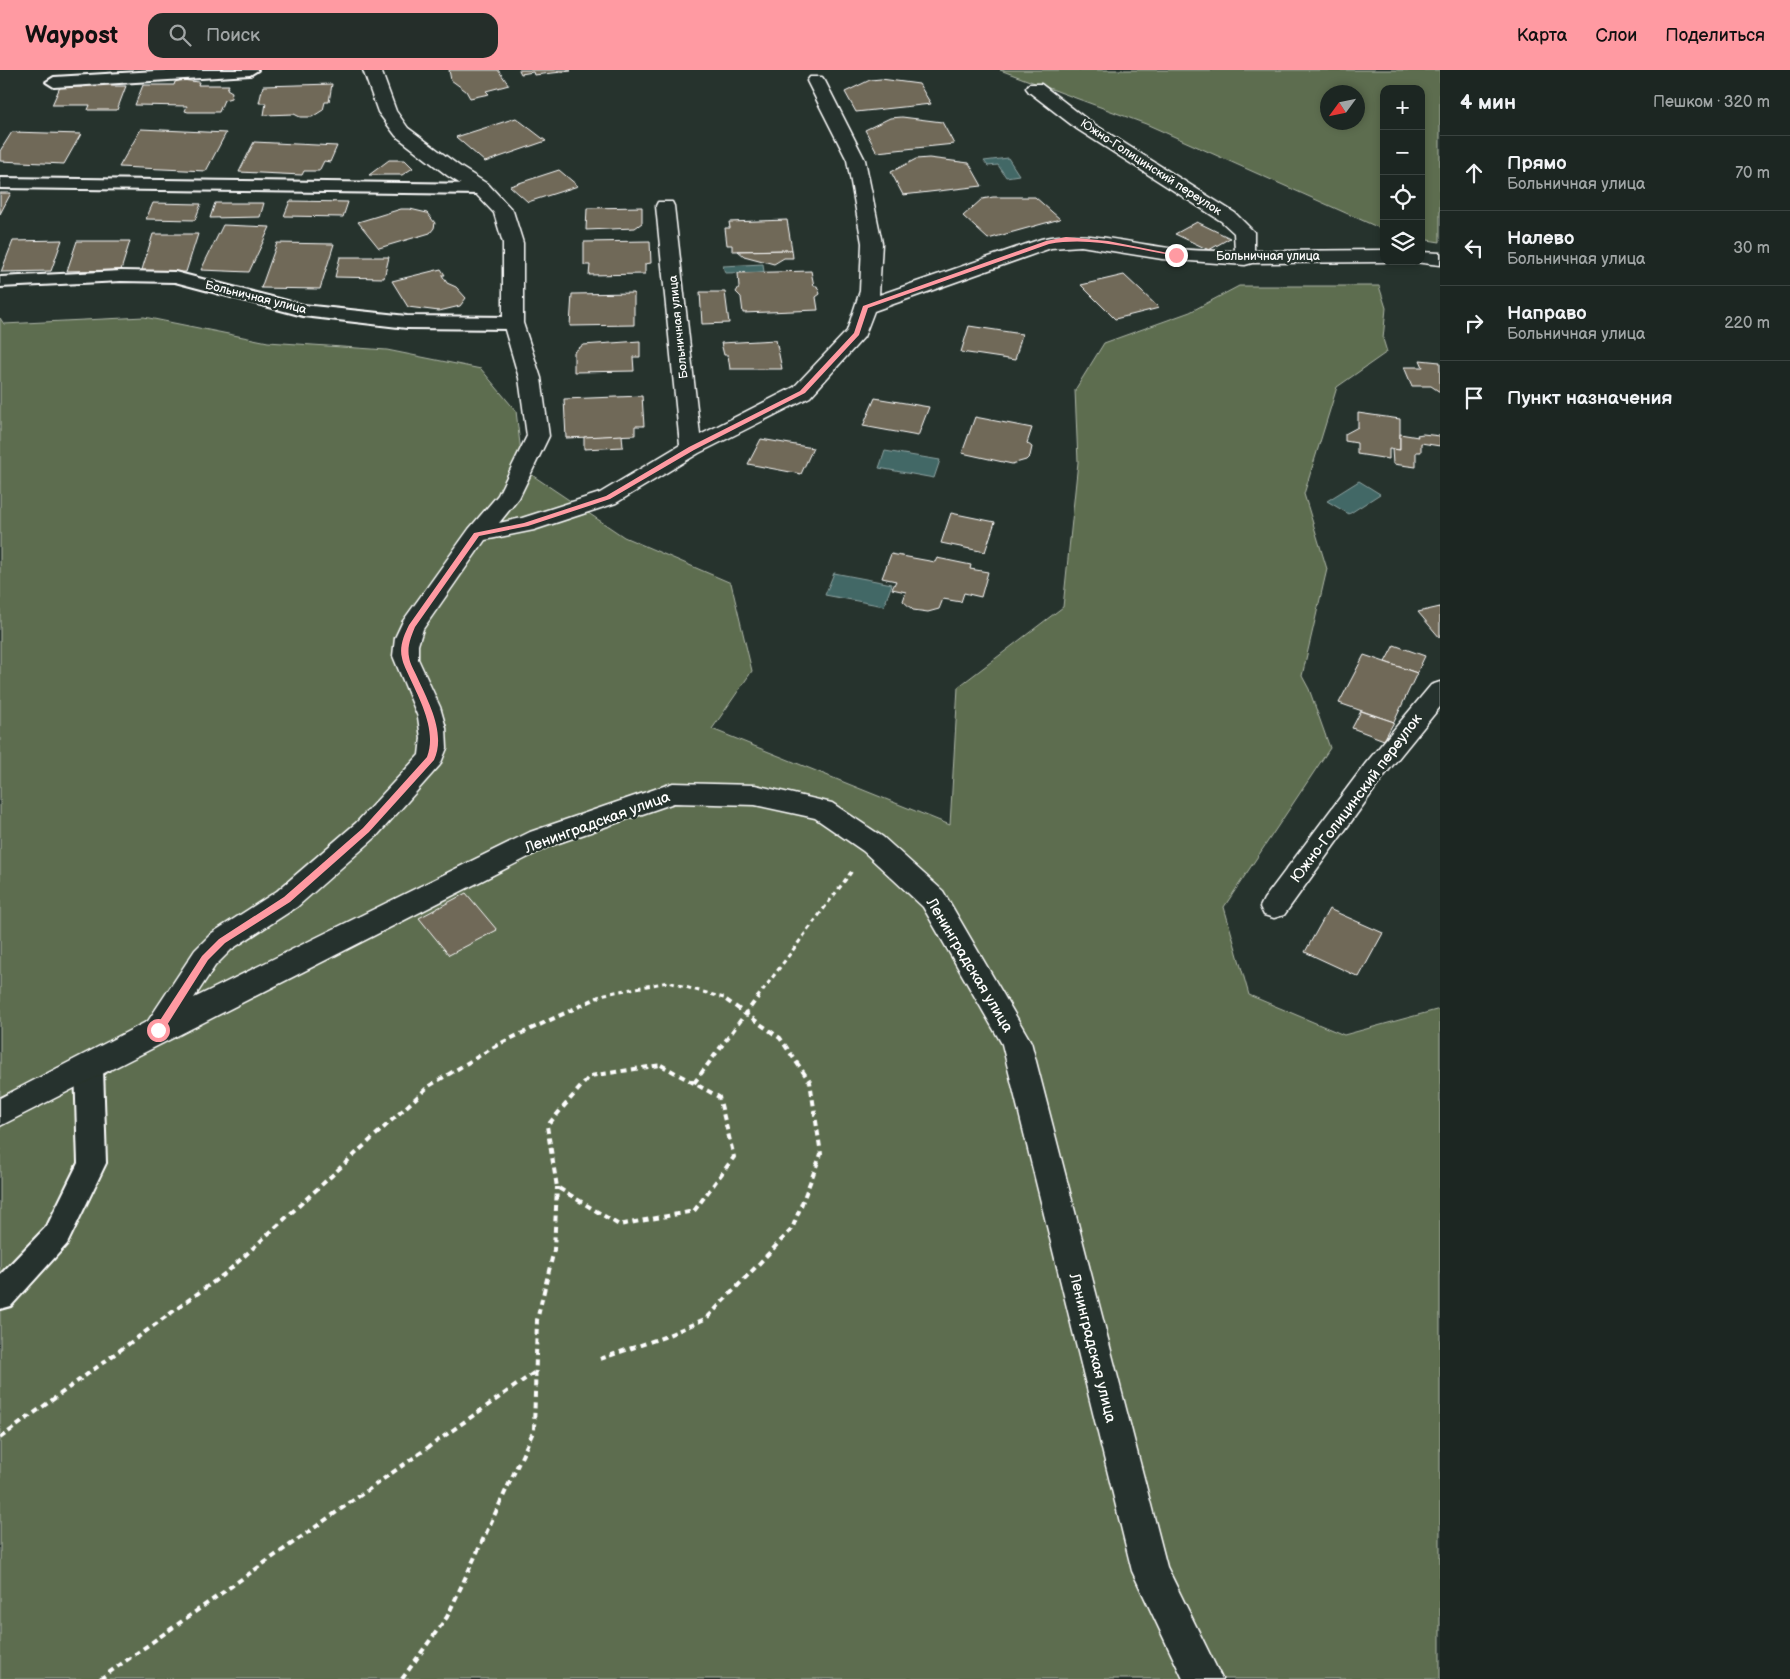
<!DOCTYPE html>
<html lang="ru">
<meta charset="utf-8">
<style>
body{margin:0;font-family:"Balsamiq Sans",sans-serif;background:#252e2a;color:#f1f3f6}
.controls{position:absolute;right:15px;top:15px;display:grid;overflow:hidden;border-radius:10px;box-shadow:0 2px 8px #0003}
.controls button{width:45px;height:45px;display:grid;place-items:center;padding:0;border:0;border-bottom:1px solid #3a4340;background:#1c2622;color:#f1f3f6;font:25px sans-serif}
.compass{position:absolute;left:1320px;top:15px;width:45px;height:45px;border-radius:50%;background:#1c2622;box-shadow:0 2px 8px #0003;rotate:237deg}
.stop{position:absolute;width:15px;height:15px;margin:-11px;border:4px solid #ff9aa2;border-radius:50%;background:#fff}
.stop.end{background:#ff9aa2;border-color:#fff;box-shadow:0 1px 5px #0008}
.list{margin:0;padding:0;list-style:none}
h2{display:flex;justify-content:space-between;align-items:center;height:65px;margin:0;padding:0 20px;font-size:21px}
h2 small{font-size:16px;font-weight:400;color:#a0a5a5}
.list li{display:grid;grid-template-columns:32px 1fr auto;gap:15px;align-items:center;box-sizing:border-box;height:75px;padding:0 20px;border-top:1px solid #3a4340}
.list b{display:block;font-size:19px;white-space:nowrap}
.list p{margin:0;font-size:16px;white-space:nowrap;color:#a0a5a5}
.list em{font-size:16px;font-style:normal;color:#a0a5a5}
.icon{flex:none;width:28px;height:28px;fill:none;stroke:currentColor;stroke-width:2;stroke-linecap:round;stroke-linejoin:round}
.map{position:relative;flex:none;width:1440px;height:1609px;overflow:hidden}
header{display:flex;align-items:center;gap:30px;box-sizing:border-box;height:70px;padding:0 25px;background:#ff9aa2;color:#111}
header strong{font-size:24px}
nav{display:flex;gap:28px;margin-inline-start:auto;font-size:18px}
.search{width:350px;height:45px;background:#252e2a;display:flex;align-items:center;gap:12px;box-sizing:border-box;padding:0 18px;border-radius:15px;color:#a0a5a5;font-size:19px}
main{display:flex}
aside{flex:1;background:#1c2622}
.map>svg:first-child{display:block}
.green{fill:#5d6d50;stroke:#aeb6a8;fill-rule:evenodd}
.water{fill:#426766;stroke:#8ea4a3}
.building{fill:#706958;stroke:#fff}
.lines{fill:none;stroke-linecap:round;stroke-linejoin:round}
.lane-casing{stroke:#fff;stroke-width:4}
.street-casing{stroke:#fff;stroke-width:3}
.path-far1{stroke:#fff;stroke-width:3;stroke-dasharray:4.5 4;stroke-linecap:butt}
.path{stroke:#fff;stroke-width:4;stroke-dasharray:6 4.5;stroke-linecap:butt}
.lane{fill:#26332d;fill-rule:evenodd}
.street{fill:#26332d;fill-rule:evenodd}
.route{fill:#ff9aa2}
.labels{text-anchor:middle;stroke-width:5;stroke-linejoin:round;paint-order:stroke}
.far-street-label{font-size:12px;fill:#fff;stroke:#26332d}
.street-label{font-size:15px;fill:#fff;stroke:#26332d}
</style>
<header>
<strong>Waypost</strong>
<div class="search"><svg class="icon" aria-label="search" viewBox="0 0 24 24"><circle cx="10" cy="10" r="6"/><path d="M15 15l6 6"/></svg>Поиск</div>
<nav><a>Карта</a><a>Слои</a><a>Поделиться</a></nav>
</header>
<main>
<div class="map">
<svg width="1440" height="1609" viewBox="0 0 1440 1609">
<rect width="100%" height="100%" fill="#26332d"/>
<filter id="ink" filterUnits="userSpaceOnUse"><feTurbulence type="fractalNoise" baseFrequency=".02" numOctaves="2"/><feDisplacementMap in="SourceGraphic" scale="10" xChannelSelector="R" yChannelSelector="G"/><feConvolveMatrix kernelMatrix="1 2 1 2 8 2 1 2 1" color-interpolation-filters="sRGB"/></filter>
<g filter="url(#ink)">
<g class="green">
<path d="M1000,0H1440V172L1421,169V19H1384V160L1146,54ZM1328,22H1358V52H1328Z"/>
<polygon points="1239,216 1379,216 1386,238 1383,269 1387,282 1337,317 1304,424 1327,499 1302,606 1309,619 1330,678 1224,837 1249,925 1344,965 1440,939 1440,1609 0,1609 0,248 4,254 144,247 268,272 387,280 481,299 516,341 523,399 624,467 731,513 752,601 712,659 950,755 958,617 1063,537 1078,392 1075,320 1104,273 1190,242"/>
</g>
<g class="water">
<polygon points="1008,88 1019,105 1006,107 998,95 988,96 984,91"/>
<polygon points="763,194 764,202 725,203 723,196"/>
<polygon points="885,381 940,390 934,408 879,398"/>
<polygon points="1359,411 1380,424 1349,444 1327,431"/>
<polygon points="834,503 892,514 884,536 825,525"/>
</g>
<g class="building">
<polygon points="449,0 498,0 509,15 486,21 489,24 470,28 466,21 451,10"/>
<polygon points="519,0 570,0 571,1 534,5 533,2 521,4"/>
<polygon points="881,9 919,14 931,34 856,42 845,22 870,10"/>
<polygon points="182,10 199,12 198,15 229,15 227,19 232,22 231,28 224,30 219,42 188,42 185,41 187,36 135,35 143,15 174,15 175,12"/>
<polygon points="84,14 112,14 111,16 126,16 117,40 88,40 90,35 52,35 60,17 83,17"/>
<polygon points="332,14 329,32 325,32 323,40 312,47 300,47 294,44 264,45 266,33 259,33 263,16"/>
<polygon points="902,47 942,52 954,74 877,82 865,60 890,48"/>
<polygon points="516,48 546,71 485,92 456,67"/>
<polygon points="141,59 226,63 206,101 119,97"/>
<polygon points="12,62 81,64 64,94 0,91 0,81"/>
<polygon points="254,72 337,76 330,92 324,91 319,101 304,101 302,105 239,102"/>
<polygon points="929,88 969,93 982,116 903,125 891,102 916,89"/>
<polygon points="389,90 405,90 413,98 402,105 369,105"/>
<polygon points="559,100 578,116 528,132 510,116"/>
<polygon points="0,123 11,123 0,144"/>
<polygon points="993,127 1035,127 1060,149 988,169 963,146 982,129"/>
<polygon points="290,131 348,132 343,147 284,146"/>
<polygon points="153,133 201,134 195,150 146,149"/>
<polygon points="215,133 264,133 260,147 210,148"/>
<polygon points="642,137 642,153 635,158 586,160 587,138"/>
<polygon points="401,139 410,139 427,143 435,153 434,158 430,163 379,178 358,152"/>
<polygon points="787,150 792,180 732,181 732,175 727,175 725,158 730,158 729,152"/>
<polygon points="1197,152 1230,168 1209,180 1175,164"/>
<polygon points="223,155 270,157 249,202 201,200"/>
<polygon points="153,164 198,164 186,202 141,203"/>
<polygon points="62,170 51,201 1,202 13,171"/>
<polygon points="77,171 130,171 121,200 67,201"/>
<polygon points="650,171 651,193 645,194 645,204 589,205 590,195 584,195 584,172"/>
<polygon points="277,173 334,174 320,219 261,218"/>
<polygon points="792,180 793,188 784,188 774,194 744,186 738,181"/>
<polygon points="340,187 389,187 384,208 335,207"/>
<polygon points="441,199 445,205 442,205 447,213 456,217 466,228 460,236 439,241 408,237 392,211"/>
<polygon points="811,201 814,216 817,216 820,224 816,227 818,240 743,243 741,227 736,222 739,217 738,203"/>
<polygon points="1124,205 1159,238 1115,249 1081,215"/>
<polygon points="700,222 725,222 729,253 702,254"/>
<polygon points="634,223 634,255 570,256 572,224"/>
<polygon points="969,256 1022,264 1015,290 961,282"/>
<polygon points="776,270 782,299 730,299 728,285 724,285 721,273"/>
<polygon points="640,271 640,287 633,287 634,301 574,302 574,282 583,275"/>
<polygon points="1420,290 1440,292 1440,322 1431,316 1412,316 1404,297 1423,297"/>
<polygon points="642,326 644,356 635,356 635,365 566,368 564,329"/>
<polygon points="875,328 929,337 918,366 863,356"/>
<polygon points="1358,343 1400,349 1400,380 1389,379 1389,389 1357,384 1357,373 1345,371 1345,364 1358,357"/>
<polygon points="975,347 1032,358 1027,373 1032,377 1030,386 1026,390 1012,394 962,383"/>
<polygon points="1400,364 1418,367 1417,365 1423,364 1440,366 1440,376 1421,373 1421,382 1416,382 1416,397 1393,394 1392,379 1400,380"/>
<polygon points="622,365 623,377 584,379 584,367"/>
<polygon points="761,369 813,378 801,404 748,394"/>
<polygon points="951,443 995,452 985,482 941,473"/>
<polygon points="891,484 935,492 937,488 971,495 970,499 988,502 981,527 964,523 961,532 943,529 939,539 928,542 913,540 903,531 906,522 892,519 896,511 882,508"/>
<polygon points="1440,537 1440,568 1418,542"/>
<polygon points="1394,575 1425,586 1417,603 1385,592"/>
<polygon points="1364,585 1417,603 1394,652 1339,633"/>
<polygon points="1361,641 1394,652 1384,670 1352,658"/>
<polygon points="466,823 497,860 449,885 419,848"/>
<polygon points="1329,839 1383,863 1359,907 1305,882"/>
</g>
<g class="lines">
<defs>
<g id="lane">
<polygon points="173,0 258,0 250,5 54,17 46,12 54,7"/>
<polygon points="0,108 482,114 488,115 491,119 488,123 482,124 0,118"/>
<polygon points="121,201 175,202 303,235 407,246 513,247 520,249 522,253 520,257 513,259 407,258 303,246 175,212 121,211 0,217 0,207"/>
<polygon points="89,987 99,990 103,998 106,1093 67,1174 11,1236 0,1239 0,1205 47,1156 78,1093 75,998 79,990"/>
</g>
<g id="street">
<path d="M363,0H381L396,41L408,58L462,98L489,115L513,141L523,173V253L541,308L549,366L519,428L499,453L522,448L600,423L680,375L656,136L658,132H672L674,136L700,365L794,317L847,261L860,221L862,173L847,90L807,11L810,7H822L825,11L865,90L882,173L879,225L1041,169C1082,159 1122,172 1162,177C1186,181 1211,181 1235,181L1234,163L1221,151L1077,59L1029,22L1026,18L1029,14H1041L1089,51L1235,143L1254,162V181L1384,180V191H1387L1384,192L1252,193L1245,195L1162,189L1081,176L1051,178L874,241L864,267L810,327L699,383L616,433L534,460L485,470L423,559L418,575V589L440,637L446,658L447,678L440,695L376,767L297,837L232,879L215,896L194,928L530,762L664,716L673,713L755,715L832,733L883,767L943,821L1031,972L1167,1497L1222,1609H1183L1132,1501L1002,974L923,837L863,781L815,748L755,735L674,733L550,776L0,1056V1028L148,951L195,880L212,863L277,821L356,753L419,685L421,668L418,647L393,586L395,568L403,551L469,459L498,425L527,366L519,308L503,253V173L494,143L475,123L448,106L396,66L378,42Z"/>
<polygon points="1421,182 1440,183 1440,195 1414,192 1421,191"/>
<polygon points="1440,612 1440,637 1384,706 1284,845 1274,848 1264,845 1260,837 1264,829 1366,693 1431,615"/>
</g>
</defs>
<use href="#lane" class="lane-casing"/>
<use href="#street" class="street-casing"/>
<g class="path-far1">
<polyline points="596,928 605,924 668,912 724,928"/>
<polyline points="757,928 852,801"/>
</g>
<g class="path">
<polygon points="661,995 719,1027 734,1087 694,1141 619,1155 557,1117 547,1056 590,1006"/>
<polyline points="694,1013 758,927"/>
<polyline points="600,1289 664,1267 707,1248 792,1159 821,1084 810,1012 780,968 722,927"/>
<polyline points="0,1368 227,1202 429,1016 499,974 599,927"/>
<polyline points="100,1609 535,1302"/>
<polyline points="402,1609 447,1547 534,1360 537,1250 554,1180 557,1117"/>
</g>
<use href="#lane" class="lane"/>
<use href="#street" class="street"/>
</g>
</g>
<path class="route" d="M1066,167L1108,171L1178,185L1176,186C1134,179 1091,166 1049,174L868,238L859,265L805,323L694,380L610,429L528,456L479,466L415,557C411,567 407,576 409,587C410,594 415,602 418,609C429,633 446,664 434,690L369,762L290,832L225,873L208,890L162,963H155V958L202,886L219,869L284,827L363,758L427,687C437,661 420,630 409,606C407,601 403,594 402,588C399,577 404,565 409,555L474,463L524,453L606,426L689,377L800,321L854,263L863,236L1046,171Z"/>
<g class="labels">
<g class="far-street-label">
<text transform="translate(1151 97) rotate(33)" y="4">Южно-Голицинский переулок</text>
<text x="1268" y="190">Больничная улица</text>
<text transform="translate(256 227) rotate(14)" y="4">Больничная улица</text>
<text transform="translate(678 257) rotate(-96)" y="4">Больничная улица</text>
</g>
<g class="street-label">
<text transform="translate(1356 728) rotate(-53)" y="5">Южно-Голицинский переулок</text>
<text transform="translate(597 752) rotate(-20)" y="5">Ленинградская улица</text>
<text transform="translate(970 895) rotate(59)" y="5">Ленинградская улица</text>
<text transform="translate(1093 1278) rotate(76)" y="5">Ленинградская улица</text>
</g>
</g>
</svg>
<div class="controls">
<button>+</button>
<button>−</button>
<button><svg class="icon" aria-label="locate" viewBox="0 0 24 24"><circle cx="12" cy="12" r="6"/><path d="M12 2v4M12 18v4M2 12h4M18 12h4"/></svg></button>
<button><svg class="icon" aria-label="layers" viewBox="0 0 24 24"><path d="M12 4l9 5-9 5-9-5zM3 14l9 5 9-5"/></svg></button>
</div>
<svg class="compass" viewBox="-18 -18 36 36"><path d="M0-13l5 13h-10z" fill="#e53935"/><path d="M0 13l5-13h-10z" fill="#a0a5a5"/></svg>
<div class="stop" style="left:158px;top:960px"></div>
<div class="stop end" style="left:1176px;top:185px"></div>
</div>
<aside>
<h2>4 мин<small>Пешком · 320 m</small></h2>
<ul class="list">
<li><svg class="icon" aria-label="ahead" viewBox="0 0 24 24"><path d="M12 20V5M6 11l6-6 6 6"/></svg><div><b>Прямо</b><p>Больничная улица</p></div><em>70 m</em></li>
<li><svg class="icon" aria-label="left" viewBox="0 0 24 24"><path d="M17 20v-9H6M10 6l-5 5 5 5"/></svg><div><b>Налево</b><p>Больничная улица</p></div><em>30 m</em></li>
<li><svg class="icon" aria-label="right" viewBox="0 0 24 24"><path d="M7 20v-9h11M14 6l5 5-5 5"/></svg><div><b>Направо</b><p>Больничная улица</p></div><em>220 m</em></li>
<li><svg class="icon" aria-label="arrive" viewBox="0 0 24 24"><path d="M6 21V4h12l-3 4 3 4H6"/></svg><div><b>Пункт назначения</b></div></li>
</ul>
</aside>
</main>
